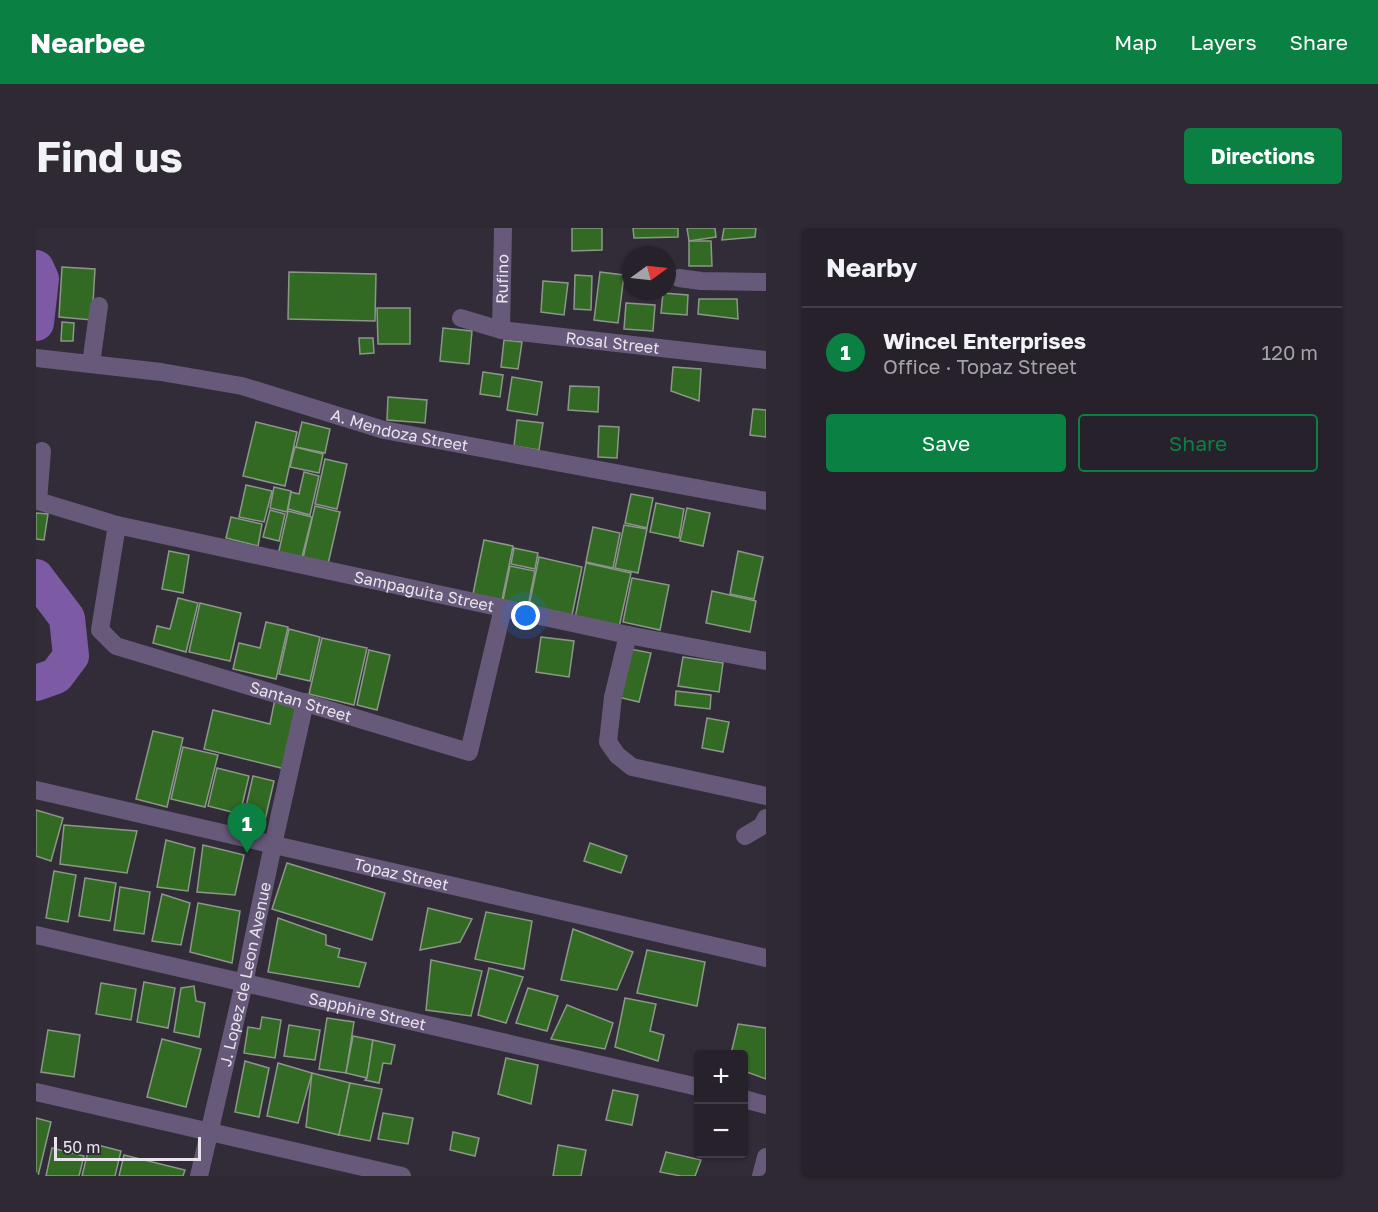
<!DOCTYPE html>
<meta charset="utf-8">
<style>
body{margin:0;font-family:"Golos Text",sans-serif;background:#2e2933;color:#f1f3f6}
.controls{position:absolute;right:18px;bottom:18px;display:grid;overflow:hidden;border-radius:6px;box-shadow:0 2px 4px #0004}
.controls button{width:54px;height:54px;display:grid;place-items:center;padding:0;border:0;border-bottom:2px solid #423e47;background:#26212b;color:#f1f3f6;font:30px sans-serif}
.compass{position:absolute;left:586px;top:18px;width:54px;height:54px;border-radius:50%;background:#26212b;box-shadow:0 2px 4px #0004;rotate:75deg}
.scale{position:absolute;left:18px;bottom:15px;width:147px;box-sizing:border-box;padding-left:6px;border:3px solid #e8e4ed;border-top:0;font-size:16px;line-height:21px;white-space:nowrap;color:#e8e4ed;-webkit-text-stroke:4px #322c39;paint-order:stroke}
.you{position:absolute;left:490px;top:388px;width:21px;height:21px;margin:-15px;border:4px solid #fff;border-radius:50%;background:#1a73e8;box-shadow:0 0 0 9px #1a73e833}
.badge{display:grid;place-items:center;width:39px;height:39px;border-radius:50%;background:#0b8043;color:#fff;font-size:20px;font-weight:700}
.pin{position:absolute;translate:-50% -50px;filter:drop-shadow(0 2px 3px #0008)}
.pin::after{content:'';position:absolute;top:32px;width:21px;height:18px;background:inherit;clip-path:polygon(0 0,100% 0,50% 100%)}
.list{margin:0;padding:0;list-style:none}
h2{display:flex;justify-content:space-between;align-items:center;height:78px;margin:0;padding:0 24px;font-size:26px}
h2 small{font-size:20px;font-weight:400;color:#a4a3a9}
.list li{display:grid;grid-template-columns:39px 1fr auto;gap:18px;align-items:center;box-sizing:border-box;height:90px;padding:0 24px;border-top:2px solid #423e47}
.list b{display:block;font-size:22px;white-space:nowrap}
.list p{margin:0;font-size:20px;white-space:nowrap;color:#a4a3a9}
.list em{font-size:20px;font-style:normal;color:#a4a3a9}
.actions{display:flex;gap:12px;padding:18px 24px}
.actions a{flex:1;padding:14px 0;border:2px solid #0b8043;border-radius:6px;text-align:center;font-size:21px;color:#0b8043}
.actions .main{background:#0b8043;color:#fff}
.map{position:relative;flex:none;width:730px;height:948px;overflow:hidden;border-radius:6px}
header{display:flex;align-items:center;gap:36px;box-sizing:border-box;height:84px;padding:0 30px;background:#0b8043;color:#fff}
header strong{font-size:28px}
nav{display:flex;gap:33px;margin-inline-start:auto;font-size:21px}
.intro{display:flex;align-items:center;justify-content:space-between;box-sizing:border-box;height:144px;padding:0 36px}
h1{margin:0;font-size:42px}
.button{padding:15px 27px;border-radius:6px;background:#0b8043;color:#fff;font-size:21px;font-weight:700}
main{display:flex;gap:36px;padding:0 36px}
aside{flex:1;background:#26212b;border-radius:6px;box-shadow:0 2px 4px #0004}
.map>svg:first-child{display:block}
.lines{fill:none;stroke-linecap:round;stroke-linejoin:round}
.river{stroke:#7d5aa4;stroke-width:36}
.building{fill:#326a23;stroke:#8b9788;stroke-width:1.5}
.minor{stroke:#675979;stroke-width:18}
.labels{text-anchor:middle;stroke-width:4.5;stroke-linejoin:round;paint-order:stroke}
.street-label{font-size:16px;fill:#e8e4ed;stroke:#322c39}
</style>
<header>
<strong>Nearbee</strong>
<nav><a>Map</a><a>Layers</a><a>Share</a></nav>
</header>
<div class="intro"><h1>Find us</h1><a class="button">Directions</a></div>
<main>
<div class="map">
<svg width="730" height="948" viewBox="0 0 730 948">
<rect width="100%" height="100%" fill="#322c39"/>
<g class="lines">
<g class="river">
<polyline points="0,40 5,51 0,95"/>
<polyline points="0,349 31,390 35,428 20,448 0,455"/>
</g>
</g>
<g class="building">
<polygon points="536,0 566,0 566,22 536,23"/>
<polygon points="597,0 642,0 642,9 598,10"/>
<polygon points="651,0 679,0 680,9 653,13"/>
<polygon points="688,0 720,0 719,9 686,12"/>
<polygon points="653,13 675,13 676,38 653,38"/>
<polygon points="26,39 59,41 56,92 23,89"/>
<polygon points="253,44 340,46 339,93 252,91"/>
<polygon points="564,44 588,47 582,95 558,92"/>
<polygon points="539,47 556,48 555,82 538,81"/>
<polygon points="507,53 532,55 528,87 505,84"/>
<polygon points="627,65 652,67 651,87 625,85"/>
<polygon points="663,71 701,71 702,91 662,86"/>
<polygon points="590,75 619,77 617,103 588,101"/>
<polygon points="341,80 374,80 374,116 342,116"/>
<polygon points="26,94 38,95 37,113 25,113"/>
<polygon points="407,100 436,103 433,136 404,133"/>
<polygon points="323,110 337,110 338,125 324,126"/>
<polygon points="468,112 486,114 482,141 465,139"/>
<polygon points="637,139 665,141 663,173 635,163"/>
<polygon points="447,144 467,147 464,169 444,166"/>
<polygon points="476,149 506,154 501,187 471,182"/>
<polygon points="534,158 563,159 562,184 532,182"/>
<polygon points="352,169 391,172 389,195 351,192"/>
<polygon points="717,181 730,182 730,209 714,207"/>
<polygon points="481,192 507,195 503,222 478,218"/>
<polygon points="220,194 261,204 249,258 207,248"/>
<polygon points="266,194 294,201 289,225 260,219"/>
<polygon points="563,198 583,199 581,230 562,229"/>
<polygon points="259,219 287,226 283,245 254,239"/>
<polygon points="289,231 311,236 301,281 279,276"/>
<polygon points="268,244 283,248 274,287 252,281 255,264 263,266"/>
<polygon points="210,257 236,263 228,294 203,289"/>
<polygon points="238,259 255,263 251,284 234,280"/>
<polygon points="595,266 617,270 611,300 589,295"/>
<polygon points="620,275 648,281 643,310 614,304"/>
<polygon points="279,278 304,284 292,336 267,330"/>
<polygon points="651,280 674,285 667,318 644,313"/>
<polygon points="234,282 249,286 243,313 227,309"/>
<polygon points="252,283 276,289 265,333 242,327"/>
<polygon points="0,285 12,286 8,312 0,311"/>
<polygon points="195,289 226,296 222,318 190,310"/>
<polygon points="588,297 611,301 602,345 579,340"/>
<polygon points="557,299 584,305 577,340 550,334"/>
<polygon points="448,312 477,318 466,372 437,366"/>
<polygon points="478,320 502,325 499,341 475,336"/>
<polygon points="133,323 153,327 147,365 126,361"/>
<polygon points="702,323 727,329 718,371 694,366"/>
<polygon points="503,329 546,339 536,387 493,378"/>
<polygon points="550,335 595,345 583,399 539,390"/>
<polygon points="474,338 499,343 492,378 467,372"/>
<polygon points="596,350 633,357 624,402 587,394"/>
<polygon points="676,363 720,373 714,404 670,395"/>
<polygon points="142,370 162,375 150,424 117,415 121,398 134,401"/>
<polygon points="164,375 205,385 194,433 153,424"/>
<polygon points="230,394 252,399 240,451 197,441 203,415 224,420"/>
<polygon points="253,401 284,409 274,453 243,446"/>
<polygon points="505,409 538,413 533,449 500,444"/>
<polygon points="286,410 331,420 318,477 273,466"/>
<polygon points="589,420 615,425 603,474 578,468"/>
<polygon points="333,422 354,427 341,482 321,477"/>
<polygon points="647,429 687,435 683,464 642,458"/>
<polygon points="640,463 675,467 674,481 639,477"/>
<polygon points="239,471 264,477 249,541 168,521 177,482 234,496"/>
<polygon points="671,490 693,494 687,524 666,520"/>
<polygon points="117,503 147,510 131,579 100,571"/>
<polygon points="147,519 182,527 169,579 135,571"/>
<polygon points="181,540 213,548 204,586 172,578"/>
<polygon points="217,548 238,553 229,592 208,587"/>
<polygon points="0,582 27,590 15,633 0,628"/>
<polygon points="28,597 101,603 91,645 24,636"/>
<polygon points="130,612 159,620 152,663 121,659"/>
<polygon points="554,615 591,628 585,645 548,633"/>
<polygon points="167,617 208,627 199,667 161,664"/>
<polygon points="251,635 349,665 336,712 236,681"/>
<polygon points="18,643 40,647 32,694 10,690"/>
<polygon points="49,650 80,655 74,693 43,688"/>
<polygon points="84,659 114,664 108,706 78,702"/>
<polygon points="126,666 154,675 145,717 116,713"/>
<polygon points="162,675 204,683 196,735 154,724"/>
<polygon points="392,680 436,691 424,714 384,722"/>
<polygon points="450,684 496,693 488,741 439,731"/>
<polygon points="242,690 290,707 290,717 304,721 302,729 330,735 323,759 232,744"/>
<polygon points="537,701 597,724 581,762 525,752"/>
<polygon points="611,722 669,734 661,778 601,765"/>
<polygon points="395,732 446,743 435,788 390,782"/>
<polygon points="453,740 487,749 470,795 442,787"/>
<polygon points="108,754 139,760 132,800 101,794"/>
<polygon points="65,755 100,761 95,792 60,786"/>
<polygon points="158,758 160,773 169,775 163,809 138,804 145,760"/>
<polygon points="492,760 522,768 511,803 480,795"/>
<polygon points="589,770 620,776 614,803 628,807 622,833 579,819"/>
<polygon points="531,777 577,795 569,821 515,811"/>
<polygon points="226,789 245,792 239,830 208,825 212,799 224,801"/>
<polygon points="291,790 318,794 310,845 283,841"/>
<polygon points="702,796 730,800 730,851 708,843 708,826 695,826"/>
<polygon points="253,797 284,802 279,832 248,828"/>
<polygon points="12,802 44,807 38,849 5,844"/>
<polygon points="317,808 337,812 331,850 310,845"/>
<polygon points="126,811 165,821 150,879 111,869"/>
<polygon points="337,812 359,817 355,836 347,835 343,855 329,852 331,850"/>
<polygon points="470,830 502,837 495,876 462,866"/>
<polygon points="209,833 233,840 223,889 199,884"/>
<polygon points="242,835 276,845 262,895 231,888"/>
<polygon points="276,845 314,855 303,907 270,899"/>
<polygon points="314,855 346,861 334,913 303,907"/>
<polygon points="577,862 602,867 596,897 570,892"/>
<polygon points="347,885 377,890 372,916 342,911"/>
<polygon points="0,890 15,894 2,948 0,948"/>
<polygon points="417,904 443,910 439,928 414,922"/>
<polygon points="54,915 85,923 79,948 46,948"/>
<polygon points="522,917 550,922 545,948 517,948"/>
<polygon points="16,920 48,928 43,948 10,948"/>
<polygon points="630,924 665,932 659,948 645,948 624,944"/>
<polygon points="88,927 149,942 147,948 83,948"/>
</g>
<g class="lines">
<g class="minor">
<polyline points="643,50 665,53 730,54"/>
<path id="s1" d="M425,90L465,102L730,132"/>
<path id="s2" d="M465,102L467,0"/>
<path id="s3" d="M0,130L125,144L206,158L348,202L730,273"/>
<polyline points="55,136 63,78"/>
<path id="s4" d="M6,223L2,273L81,297L592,407L730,433"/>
<path id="s5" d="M81,297L64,402L80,418L433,524L467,380"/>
<polyline points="592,407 577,469 572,514 581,527 596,539 730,568"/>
<path id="s6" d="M0,562L730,730"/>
<polyline points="709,608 726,598 730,590"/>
<path id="s7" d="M0,707L662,859"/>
<polyline points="0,864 366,948"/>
<polyline points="708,871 730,877"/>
<path id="s8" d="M163,948L208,755L237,617L269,474"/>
<polyline points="725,948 730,929"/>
</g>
</g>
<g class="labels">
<g class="street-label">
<text dy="6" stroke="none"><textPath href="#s2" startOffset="51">Rufino</textPath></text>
<text dy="6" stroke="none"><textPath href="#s1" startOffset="154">Rosal Street</textPath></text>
<text dy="6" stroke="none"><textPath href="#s3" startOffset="372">A. Mendoza Street</textPath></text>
<text dy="6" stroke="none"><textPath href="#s4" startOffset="447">Sampaguita Street</textPath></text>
<text dy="6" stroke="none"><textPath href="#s5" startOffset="322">Santan Street</textPath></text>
<text dy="6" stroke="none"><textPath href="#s6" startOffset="375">Topaz Street</textPath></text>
<text dy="6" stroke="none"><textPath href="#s8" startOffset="207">J. Lopez de Leon Avenue</textPath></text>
<text dy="6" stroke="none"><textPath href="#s7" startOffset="340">Sapphire Street</textPath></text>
</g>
</g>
</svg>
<div class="controls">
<button>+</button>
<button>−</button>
</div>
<svg class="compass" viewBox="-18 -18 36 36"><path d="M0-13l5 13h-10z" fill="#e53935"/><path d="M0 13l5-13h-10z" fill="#a4a3a9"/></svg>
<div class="scale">50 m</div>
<div class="you"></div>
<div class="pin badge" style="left:211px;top:625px">1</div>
</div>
<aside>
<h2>Nearby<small></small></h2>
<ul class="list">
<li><span class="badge">1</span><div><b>Wincel Enterprises</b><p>Office · Topaz Street</p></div><em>120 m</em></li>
</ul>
<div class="actions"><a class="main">Save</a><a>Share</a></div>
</aside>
</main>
